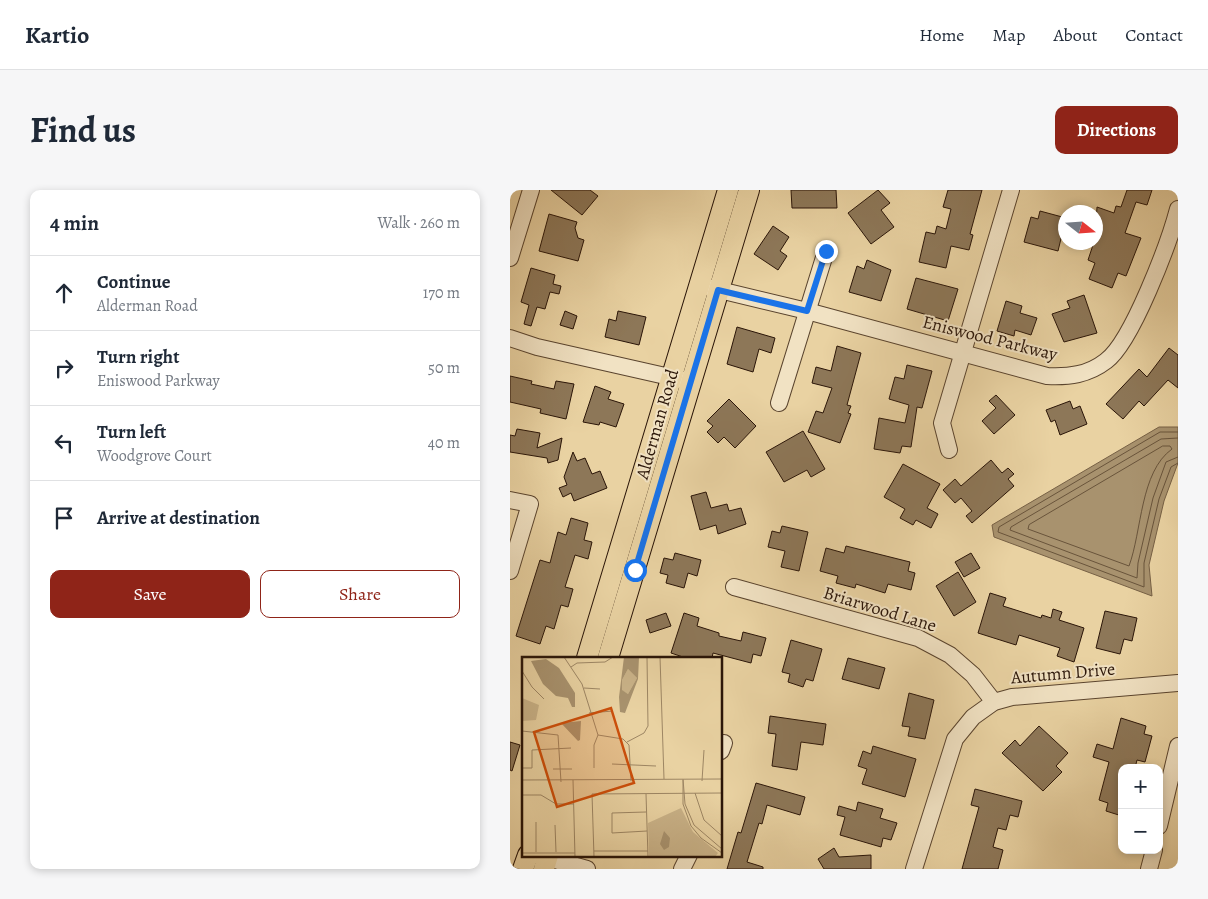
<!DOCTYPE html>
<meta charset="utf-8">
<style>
body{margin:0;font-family:Alegreya,serif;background:#f6f6f7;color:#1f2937}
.controls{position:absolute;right:15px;bottom:15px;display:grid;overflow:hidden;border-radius:10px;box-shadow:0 2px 8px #0003}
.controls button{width:45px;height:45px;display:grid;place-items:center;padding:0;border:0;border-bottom:1px solid #e0e1e3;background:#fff;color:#1f2937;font:25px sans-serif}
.compass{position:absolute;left:548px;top:15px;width:45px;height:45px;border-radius:50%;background:#fff;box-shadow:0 2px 8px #0003;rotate:107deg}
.stop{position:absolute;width:15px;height:15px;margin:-11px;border:4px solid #1a73e8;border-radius:50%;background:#fff}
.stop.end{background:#1a73e8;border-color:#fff;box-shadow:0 1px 5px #0008}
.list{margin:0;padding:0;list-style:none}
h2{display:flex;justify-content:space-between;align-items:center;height:65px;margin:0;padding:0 20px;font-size:21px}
h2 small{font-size:16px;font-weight:400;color:#747a83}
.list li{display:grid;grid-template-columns:32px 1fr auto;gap:15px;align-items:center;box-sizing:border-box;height:75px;padding:0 20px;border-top:1px solid #e0e1e3}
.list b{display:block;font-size:19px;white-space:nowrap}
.list p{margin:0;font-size:16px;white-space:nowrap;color:#747a83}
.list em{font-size:16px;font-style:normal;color:#747a83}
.actions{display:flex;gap:10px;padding:15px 20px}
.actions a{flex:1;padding:11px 0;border:1px solid #8f2418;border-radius:10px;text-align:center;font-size:18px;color:#8f2418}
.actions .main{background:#8f2418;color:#fff}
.icon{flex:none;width:28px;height:28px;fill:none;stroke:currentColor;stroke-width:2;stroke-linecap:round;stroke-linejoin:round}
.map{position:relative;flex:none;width:668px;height:679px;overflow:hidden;border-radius:10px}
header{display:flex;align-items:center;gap:30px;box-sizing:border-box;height:70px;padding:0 25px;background:#fff;border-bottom:1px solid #e0e1e3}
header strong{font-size:24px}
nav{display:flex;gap:28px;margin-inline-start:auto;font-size:18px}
.intro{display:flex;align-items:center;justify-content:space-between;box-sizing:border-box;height:120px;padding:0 30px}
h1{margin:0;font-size:35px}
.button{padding:12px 22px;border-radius:10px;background:#8f2418;color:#fff;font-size:18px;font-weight:700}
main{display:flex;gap:30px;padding:0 30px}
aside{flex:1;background:#fff;border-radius:10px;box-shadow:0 2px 8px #0003}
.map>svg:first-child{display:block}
.water{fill:#a8926e;stroke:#766045}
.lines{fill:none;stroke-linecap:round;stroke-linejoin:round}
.shore{stroke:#69543b;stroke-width:1}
.building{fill:#8d7758;stroke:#2a1508}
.minor-casing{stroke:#5a442e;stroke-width:18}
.major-casing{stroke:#2a1508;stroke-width:22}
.minor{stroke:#f1e2c3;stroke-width:16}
.major{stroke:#e9d2a2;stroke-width:20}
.route{stroke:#1a73e8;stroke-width:6}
.labels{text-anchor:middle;stroke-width:4;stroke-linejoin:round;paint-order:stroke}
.street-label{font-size:18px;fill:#2a1508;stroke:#f1e2c3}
.inset-road{fill:none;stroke:#9d8664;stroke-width:1}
.view{fill:#cc4f0b;fill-opacity:0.15;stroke:#cc4f0b;stroke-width:2.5}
.inset-edge{fill:none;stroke:#2a1508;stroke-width:2.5}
</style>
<header>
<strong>Kartio</strong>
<nav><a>Home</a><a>Map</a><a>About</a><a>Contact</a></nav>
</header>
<div class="intro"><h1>Find us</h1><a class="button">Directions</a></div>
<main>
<aside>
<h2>4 min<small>Walk · 260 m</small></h2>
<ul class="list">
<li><svg class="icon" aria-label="ahead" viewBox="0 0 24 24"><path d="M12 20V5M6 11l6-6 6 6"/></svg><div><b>Continue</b><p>Alderman Road</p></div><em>170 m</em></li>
<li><svg class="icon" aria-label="right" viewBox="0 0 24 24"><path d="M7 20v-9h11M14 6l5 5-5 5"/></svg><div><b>Turn right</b><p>Eniswood Parkway</p></div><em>50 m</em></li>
<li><svg class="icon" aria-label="left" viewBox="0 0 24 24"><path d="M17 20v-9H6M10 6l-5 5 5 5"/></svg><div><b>Turn left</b><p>Woodgrove Court</p></div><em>40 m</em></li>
<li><svg class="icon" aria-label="arrive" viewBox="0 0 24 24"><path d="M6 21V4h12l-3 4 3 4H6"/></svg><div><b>Arrive at destination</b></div></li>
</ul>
<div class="actions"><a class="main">Save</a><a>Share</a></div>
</aside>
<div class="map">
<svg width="668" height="679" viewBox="0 0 668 679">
<rect width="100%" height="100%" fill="#e9d2a2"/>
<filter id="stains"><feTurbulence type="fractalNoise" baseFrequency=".004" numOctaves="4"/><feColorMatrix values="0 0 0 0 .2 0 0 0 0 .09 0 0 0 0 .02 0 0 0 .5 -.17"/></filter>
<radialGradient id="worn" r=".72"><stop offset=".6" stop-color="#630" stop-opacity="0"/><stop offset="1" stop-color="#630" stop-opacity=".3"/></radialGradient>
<polygon class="water" points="649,237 668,237 668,273 654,311 639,375 642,406 484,347 482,335"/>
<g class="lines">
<g class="shore">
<polyline points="668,242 650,242 489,337 488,342 634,397 634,373 649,309 661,277 668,273"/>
<polyline points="668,248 651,249 501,337 500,340 627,388 628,373 643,308 656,272 668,267"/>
<path d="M653,256H660L662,259C630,282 632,341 619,376L518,339L519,335Z"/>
</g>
</g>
<g class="building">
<polygon points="41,0 80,0 88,6 72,25"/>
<polygon points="281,0 326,0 327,18 282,18"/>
<polygon points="368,0 380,13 371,20 384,37 361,54 338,23"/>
<polygon points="438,0 472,0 460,44 463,45 459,60 441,56 436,78 409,72 416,42 425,44 427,36 436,39 441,19 433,17"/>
<polygon points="617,0 642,0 637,15 626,12 615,43 631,48 616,86 608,83 602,98 579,89 585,73 578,70 590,34 586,33 587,17 604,23 606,16 611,17"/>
<polygon points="530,21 556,28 548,61 514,52 521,27 528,29"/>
<polygon points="39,24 67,32 65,38 68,48 74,50 68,71 29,61"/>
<polygon points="263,36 279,47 270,61 277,66 268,80 244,64"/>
<polygon points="357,70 381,80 371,111 339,102 347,76 354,79"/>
<polygon points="21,78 45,85 43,94 51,96 49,104 40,102 35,119 27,117 21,136 14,134 19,115 11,112"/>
<polygon points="406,88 448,99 438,131 397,119"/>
<polygon points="574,105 587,143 554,152 542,124 560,118 557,111"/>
<polygon points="496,111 512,116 510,123 527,128 521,145 505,140 504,146 487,141"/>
<polygon points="55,121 67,126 63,139 50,135"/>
<polygon points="108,121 136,127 129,155 95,147 99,129 106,131"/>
<polygon points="227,137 265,148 261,163 249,159 243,182 217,174"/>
<polygon points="327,156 351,163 337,215 341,216 338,223 341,224 330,253 298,242 306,221 313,223 322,198 302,193 306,177 321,181"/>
<polygon points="659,158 668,165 668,198 658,190 634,216 629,211 613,229 596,214 629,179 637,187"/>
<polygon points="397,175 422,181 412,218 407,217 401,257 392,256 390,263 364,259 369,228 395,233 399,215 379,209 385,187 394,189"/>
<polygon points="0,186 22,191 21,194 44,199 46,191 64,194 56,229 30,223 31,219 0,212"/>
<polygon points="85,196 101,202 98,209 114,214 106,237 90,232 89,235 73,232"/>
<polygon points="486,205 505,225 484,244 472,231 486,218 479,211"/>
<polygon points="219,209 246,236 225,258 214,247 208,253 197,242 203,236 197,231"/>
<polygon points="560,211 563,219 570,216 577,234 550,245 545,230 541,232 536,220"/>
<polygon points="7,239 30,243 27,258 52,248 48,270 38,273 37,268 0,262 0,245 5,246"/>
<polygon points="293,241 315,279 301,287 297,280 274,292 256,262"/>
<polygon points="63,262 67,271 75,268 82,284 90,281 97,298 64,311 61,303 53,307 49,298 57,295 54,287"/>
<polygon points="481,270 492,283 498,278 504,284 498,289 504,296 462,333 456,326 462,321 451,308 445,313 433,300 445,289 451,296"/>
<polygon points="393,274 430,294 417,318 428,324 421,338 406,330 403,335 390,328 395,319 374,307"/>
<polygon points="196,302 201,318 217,314 219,321 231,318 236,334 208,344 206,335 190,340 181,306"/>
<polygon points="61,328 78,333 74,350 82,352 78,369 65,365 55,397 63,399 58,417 51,415 44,439 36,436 30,454 6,446 30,370 40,373 48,342 56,345"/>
<polygon points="272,336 298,342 289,381 271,377 275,361 258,357 262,341 270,343"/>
<polygon points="336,356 400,372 398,381 405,383 401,400 378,394 375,403 346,394 345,398 326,393 328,386 310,381 316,358 334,363"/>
<polygon points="165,363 191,370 187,386 178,383 174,398 156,393 158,385 150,383 154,368 163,370"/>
<polygon points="461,363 470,378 454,387 445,372"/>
<polygon points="448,382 466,412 444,426 426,396"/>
<polygon points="480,403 496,408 493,416 531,428 532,425 541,428 543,419 552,422 549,430 574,438 564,472 547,466 550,458 509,445 506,455 468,443"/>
<polygon points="595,421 627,428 622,451 614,449 610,464 586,458"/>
<polygon points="156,423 161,436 140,443 136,430"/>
<polygon points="174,423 189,428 187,436 209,443 209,446 231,451 233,442 256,448 251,466 243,464 241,473 203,463 202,468 176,468 161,463"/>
<polygon points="281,450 312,459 303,491 296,489 293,497 278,492 280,484 272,482"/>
<polygon points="338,468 375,478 369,499 332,489"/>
<polygon points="399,503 424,510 415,549 398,546 400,537 392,536"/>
<polygon points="260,526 316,534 313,555 291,552 287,580 262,576 266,544 258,543"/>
<polygon points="611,528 636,536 634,544 642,546 635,572 627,570 625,578 612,578 612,626 596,621 598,613 589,610 599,572 583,567 587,554 603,559"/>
<polygon points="529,536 558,563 546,576 552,582 533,601 492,563 505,550 510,556"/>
<polygon points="0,552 10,555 2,581 0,580"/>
<polygon points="363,556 406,569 395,607 352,594 357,579 348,576 353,561 361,564"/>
<polygon points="246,593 295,607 290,625 257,615 252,634 249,633 237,672 253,677 253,679 217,679 228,642 231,643"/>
<polygon points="465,599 512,611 508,627 500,625 496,640 488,638 483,657 493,660 488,679 452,679 469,617 461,615"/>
<polygon points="348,612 373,619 370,628 387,633 381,650 373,648 371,657 330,645 335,627 327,625 329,616 346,621"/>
<polygon points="324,658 329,667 361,665 361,679 314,679 308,669"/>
</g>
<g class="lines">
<defs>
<g id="minor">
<polyline points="0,68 21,0"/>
<path d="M197,97L297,121L537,186C559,187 578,185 596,171C622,152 659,53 668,19"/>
<polyline points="0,148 27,157 173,190"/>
<polyline points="269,213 316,61"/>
<polyline points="439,260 432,233 501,0"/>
<polyline points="0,310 20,314 0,381"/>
<polyline points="224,397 408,448 440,465 463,485 484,512"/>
<polyline points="211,561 214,553"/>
<polyline points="649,636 668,556"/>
<polyline points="27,665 77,679"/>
<polyline points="172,679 179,665"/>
<polyline points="404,679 445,549 463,527 484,512 502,507 668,493"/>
<polyline points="639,679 644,660"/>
</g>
<g id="major">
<polyline points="77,468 218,0"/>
<polyline points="98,468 239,0"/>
<polyline points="13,679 18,665"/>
<polyline points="34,679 38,665"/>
</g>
</defs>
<use href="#minor" class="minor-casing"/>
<use href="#major" class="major-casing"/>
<use href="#minor" class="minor"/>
<use href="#major" class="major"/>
</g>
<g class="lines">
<polyline class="route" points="125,380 208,100 297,121 316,61"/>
</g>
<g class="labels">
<g class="street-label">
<text transform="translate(480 148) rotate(14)" y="6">Eniswood Parkway</text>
<text transform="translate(147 234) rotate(-74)" y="6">Alderman Road</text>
<text transform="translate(370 419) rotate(17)" y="6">Briarwood Lane</text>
<text transform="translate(553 483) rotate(-5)" y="6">Autumn Drive</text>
</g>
</g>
<g transform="translate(12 467)">
<rect width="200" height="200" fill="#e9d2a2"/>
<path d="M106,12L115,21L106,37L99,33L100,23ZM0,41L17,48L14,63L0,64ZM159,151L171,175L196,196L193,200H127L126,166Z" fill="#c9b288"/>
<path d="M102,0H117L116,22L103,56L98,55L97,40ZM106,12L115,21L106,37L100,33V23ZM24,2L37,11L53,36V50H50L46,41L34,39L21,27L9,4ZM59,64L58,83L56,84L39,66ZM142,174L148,181L147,190L142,193L138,187Z" fill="#a8926e" fill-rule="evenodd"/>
<path class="inset-road" d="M42,0L60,27L76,78L101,82L107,88L109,124M138,0L142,122M49,10L55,6L83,5L91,0M0,14L10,30L22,42M62,31L78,32M67,56L91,54M0,74L36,78L39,125M105,85L122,76L126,69L125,0M90,107L134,109M0,111H10V93L49,91M72,111V88L76,78M31,112H50M161,122L163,147L172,168L200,192M0,123L200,122M51,123L53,200M161,123V147L169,169L179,181L200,196M180,124L182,93M173,136L182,163L200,179M124,137L126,200M0,138H19L34,147H52M124,155L90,156V176L125,174M14,165V195M33,168L34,195M72,194H126M0,196H53M72,200L70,137L200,136"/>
<path class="view" d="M89,51L112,126L35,150L12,75Z"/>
<rect width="200" height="200" class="inset-edge"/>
</g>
<rect width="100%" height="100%" filter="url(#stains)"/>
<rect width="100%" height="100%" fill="url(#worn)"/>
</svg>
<div class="controls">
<button>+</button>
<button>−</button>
</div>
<svg class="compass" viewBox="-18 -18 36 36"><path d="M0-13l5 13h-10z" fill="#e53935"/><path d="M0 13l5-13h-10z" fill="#747a83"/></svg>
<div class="stop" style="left:125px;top:380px"></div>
<div class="stop end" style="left:316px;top:61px"></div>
</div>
</main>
